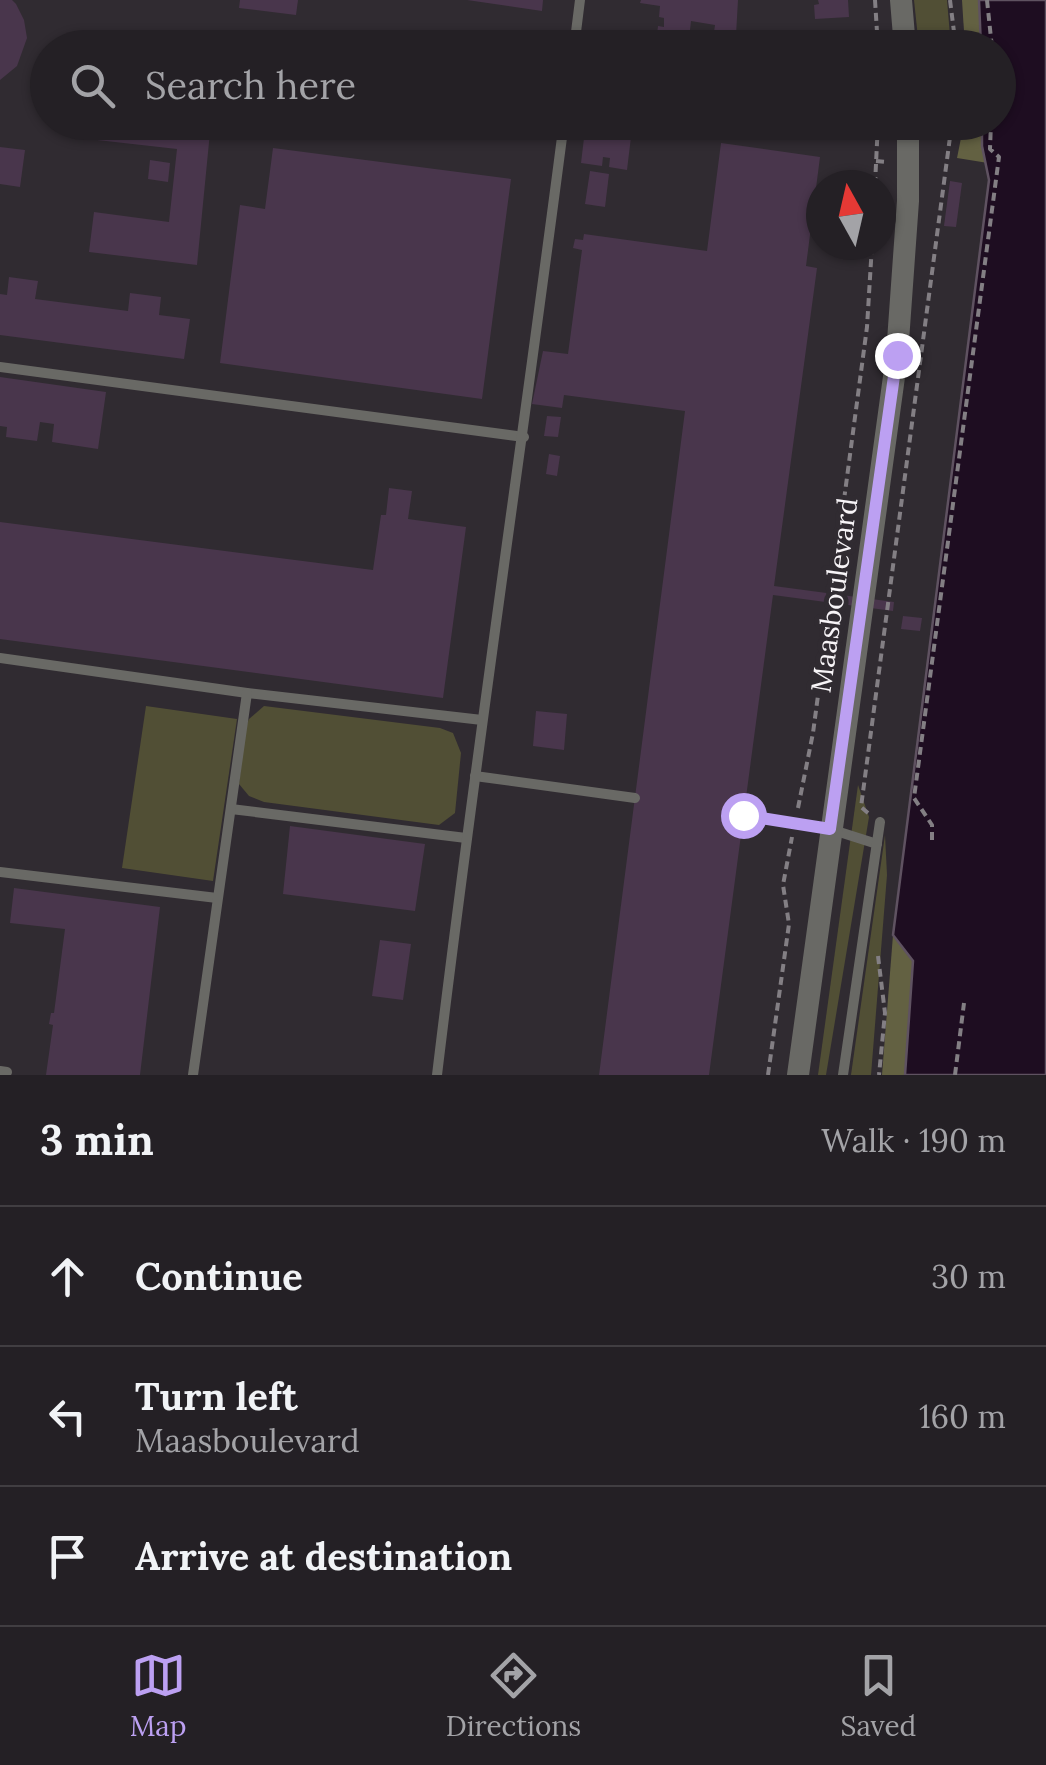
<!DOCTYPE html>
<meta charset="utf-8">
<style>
body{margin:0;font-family:Lora,serif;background:#2c282d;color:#f1f3f6}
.compass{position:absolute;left:806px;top:170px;width:90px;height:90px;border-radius:50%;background:#242025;box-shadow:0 2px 8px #0004;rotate:352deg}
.stop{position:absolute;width:30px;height:30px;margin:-22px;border:8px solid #bca0f2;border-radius:50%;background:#fff}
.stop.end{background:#bca0f2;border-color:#fff;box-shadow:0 2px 10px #0008}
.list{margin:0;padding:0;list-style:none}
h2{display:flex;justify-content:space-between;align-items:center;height:130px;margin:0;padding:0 40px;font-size:42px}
h2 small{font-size:32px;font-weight:400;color:#a3a3a7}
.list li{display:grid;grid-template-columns:65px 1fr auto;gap:30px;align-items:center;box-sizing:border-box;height:140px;padding:0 40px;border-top:2px solid #413e42}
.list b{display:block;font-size:38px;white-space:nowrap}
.list p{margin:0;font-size:32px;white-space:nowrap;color:#a3a3a7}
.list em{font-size:32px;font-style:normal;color:#a3a3a7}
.icon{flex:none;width:55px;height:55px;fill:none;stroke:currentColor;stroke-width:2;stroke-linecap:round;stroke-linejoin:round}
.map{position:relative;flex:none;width:1046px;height:1075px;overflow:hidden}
.search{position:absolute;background:#242025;box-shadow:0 2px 8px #0004;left:30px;right:30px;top:30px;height:110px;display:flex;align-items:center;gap:25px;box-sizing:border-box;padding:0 35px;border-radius:55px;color:#a3a3a7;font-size:38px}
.sheet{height:550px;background:#242025}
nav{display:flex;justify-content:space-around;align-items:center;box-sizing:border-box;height:140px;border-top:2px solid #413e42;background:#242025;font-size:28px;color:#a3a3a7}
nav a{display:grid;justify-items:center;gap:5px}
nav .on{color:#bca0f2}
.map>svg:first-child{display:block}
.green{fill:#514f35}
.forest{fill:#636142}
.water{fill:#1e0d21;stroke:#5f5261;stroke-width:2.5}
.building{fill:#49364c}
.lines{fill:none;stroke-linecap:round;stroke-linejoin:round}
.path{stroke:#837f84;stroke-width:4;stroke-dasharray:8 5;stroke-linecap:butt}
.service{stroke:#696965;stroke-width:10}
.tertiary{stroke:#696965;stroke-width:22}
.route{stroke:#bca0f2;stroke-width:12}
.labels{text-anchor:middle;stroke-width:10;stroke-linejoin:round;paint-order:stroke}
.street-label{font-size:28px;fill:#f7f4f7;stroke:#302b31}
</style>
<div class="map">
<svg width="1046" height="1075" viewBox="0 0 1046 1075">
<rect width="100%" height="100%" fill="#302b31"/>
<g class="green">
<polygon points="914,0 947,0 951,47 919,47"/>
<polygon points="146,706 237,719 213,881 122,868"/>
<polygon points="264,706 440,728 453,733 461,753 455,813 439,825 264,802 249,796 239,784 246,726 249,719"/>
<polygon points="858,785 869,817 826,1075 818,1075"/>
<polygon points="885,835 887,875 871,1075 851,1075"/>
</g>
<g class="forest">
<polygon points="962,0 979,0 981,47 965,47"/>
<polygon points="964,123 982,123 982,146 988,163 957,158"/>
<polygon points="893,935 913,961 905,1075 882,1075"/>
</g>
<polygon class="water" points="979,0 1046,0 1046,1075 905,1075 913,961 893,935 989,180 982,146 982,123 998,122 998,48 981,47"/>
<g class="building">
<polygon points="0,0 12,0 16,4 24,20 27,38 17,66 0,80"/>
<polygon points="240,0 298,0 296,15 239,8"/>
<polygon points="467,0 543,0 542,11"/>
<polygon points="641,0 738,0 736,35 714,32 715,25 691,21 690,30 700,32 699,41 688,39 688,48 661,48 662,36 657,35 658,26 664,27 664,18 659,17 660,6 640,3"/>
<polygon points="818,0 848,0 849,17 815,19 814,5 819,4"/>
<polygon points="606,40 643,45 643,48 605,48"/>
<polygon points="99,122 211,122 197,265 89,252 94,212 169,222 177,149 97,140"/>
<polygon points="704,122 767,122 765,133"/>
<polygon points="612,134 631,137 627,170 609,167 610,158 603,157 602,166 581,163 584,138 612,140"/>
<polygon points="721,143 820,157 806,266 817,268 774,586 894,602 893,611 773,595 709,1075 599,1075 685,411 564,395 562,408 532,404 543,351 568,354 582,250 573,248 575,239 583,240 584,234 707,251"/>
<polygon points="0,147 25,150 20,187 0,184"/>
<polygon points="273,148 511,179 482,399 220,363 240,205 265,209"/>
<polygon points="150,160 170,163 168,182 148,179"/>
<polygon points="590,171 609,174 605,207 585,204"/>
<polygon points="950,181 962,183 956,227 944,226"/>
<polygon points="9,277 38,281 35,299 128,311 130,293 161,297 159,315 190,319 184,359 0,335 0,294 7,295"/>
<polygon points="0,377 106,392 98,449 52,442 54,424 40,422 37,441 6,437 7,427 0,426"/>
<polygon points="547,416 561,417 558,437 544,436"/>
<polygon points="549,454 560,456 557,476 546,474"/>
<polygon points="389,488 412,491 408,519 466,527 443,698 0,639 0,522 373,570 381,515 386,515"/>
<polygon points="903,616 922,618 920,631 901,629"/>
<polygon points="536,711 567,714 564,750 533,746"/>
<polygon points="290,826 425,844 415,911 283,894"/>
<polygon points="14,888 160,907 140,1075 46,1075 53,1025 49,1024 51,1013 54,1013 65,929 10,923"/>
<polygon points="380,940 411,944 403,1000 372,996"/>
</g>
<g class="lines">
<g class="path">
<polyline points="875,0 878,48"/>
<polyline points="950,0 956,48"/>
<polyline points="987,0 992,48"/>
<polyline points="876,161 887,162"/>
<polyline points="875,185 878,122"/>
<polyline points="798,808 813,733 867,327 872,245"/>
<polyline points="868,813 861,807 952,122"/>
<polyline points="932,840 932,825 914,798 999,157 990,149 991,122"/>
<polyline points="878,956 885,1013 879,1075"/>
<polyline points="768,1075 789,924 783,885 792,837"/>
<polyline points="955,1075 964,1003"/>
</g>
<g class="service">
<polyline points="574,48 580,0"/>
<polyline points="0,367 524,437"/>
<polyline points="0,658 247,693 482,720"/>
<polyline points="475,776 635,798"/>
<polyline points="231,809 466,838"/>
<polyline points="743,815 830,829 877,844"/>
<polyline points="0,872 217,898"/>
<polyline points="0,1071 7,1072"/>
<polyline points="193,1075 247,693"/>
<path d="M437,1075C475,757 523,440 564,122"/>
<polyline points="843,1075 880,822"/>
</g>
<g class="tertiary">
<polyline points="901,0 905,48"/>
<polyline points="798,1075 897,355 908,201 908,122"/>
</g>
</g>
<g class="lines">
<polyline class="route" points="743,815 830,829 897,355"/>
</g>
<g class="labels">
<g class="street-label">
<text transform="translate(834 595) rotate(-82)" y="10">Maasboulevard</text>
</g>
</g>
</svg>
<svg class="compass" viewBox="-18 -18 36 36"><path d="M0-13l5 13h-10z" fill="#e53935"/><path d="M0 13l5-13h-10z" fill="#a3a3a7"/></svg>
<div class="stop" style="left:743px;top:815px"></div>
<div class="stop end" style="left:897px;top:355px"></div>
<div class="search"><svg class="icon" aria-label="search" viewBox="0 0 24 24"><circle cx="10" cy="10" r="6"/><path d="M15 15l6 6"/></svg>Search here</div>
</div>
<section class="sheet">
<h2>3 min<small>Walk · 190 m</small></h2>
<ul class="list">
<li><svg class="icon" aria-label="ahead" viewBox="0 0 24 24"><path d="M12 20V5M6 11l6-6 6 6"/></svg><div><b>Continue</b></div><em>30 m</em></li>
<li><svg class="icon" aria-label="left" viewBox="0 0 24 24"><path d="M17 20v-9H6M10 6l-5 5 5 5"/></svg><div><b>Turn left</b><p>Maasboulevard</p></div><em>160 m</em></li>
<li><svg class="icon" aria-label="arrive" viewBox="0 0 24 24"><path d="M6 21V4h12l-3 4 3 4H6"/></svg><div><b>Arrive at destination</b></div></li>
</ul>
</section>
<nav>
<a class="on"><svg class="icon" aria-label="map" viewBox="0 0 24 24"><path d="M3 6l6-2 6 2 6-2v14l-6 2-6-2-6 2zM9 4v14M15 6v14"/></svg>Map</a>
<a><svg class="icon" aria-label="directions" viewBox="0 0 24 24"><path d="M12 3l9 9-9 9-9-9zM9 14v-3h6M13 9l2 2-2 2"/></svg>Directions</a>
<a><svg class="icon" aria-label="saved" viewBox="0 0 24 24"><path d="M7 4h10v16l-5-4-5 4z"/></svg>Saved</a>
</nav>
